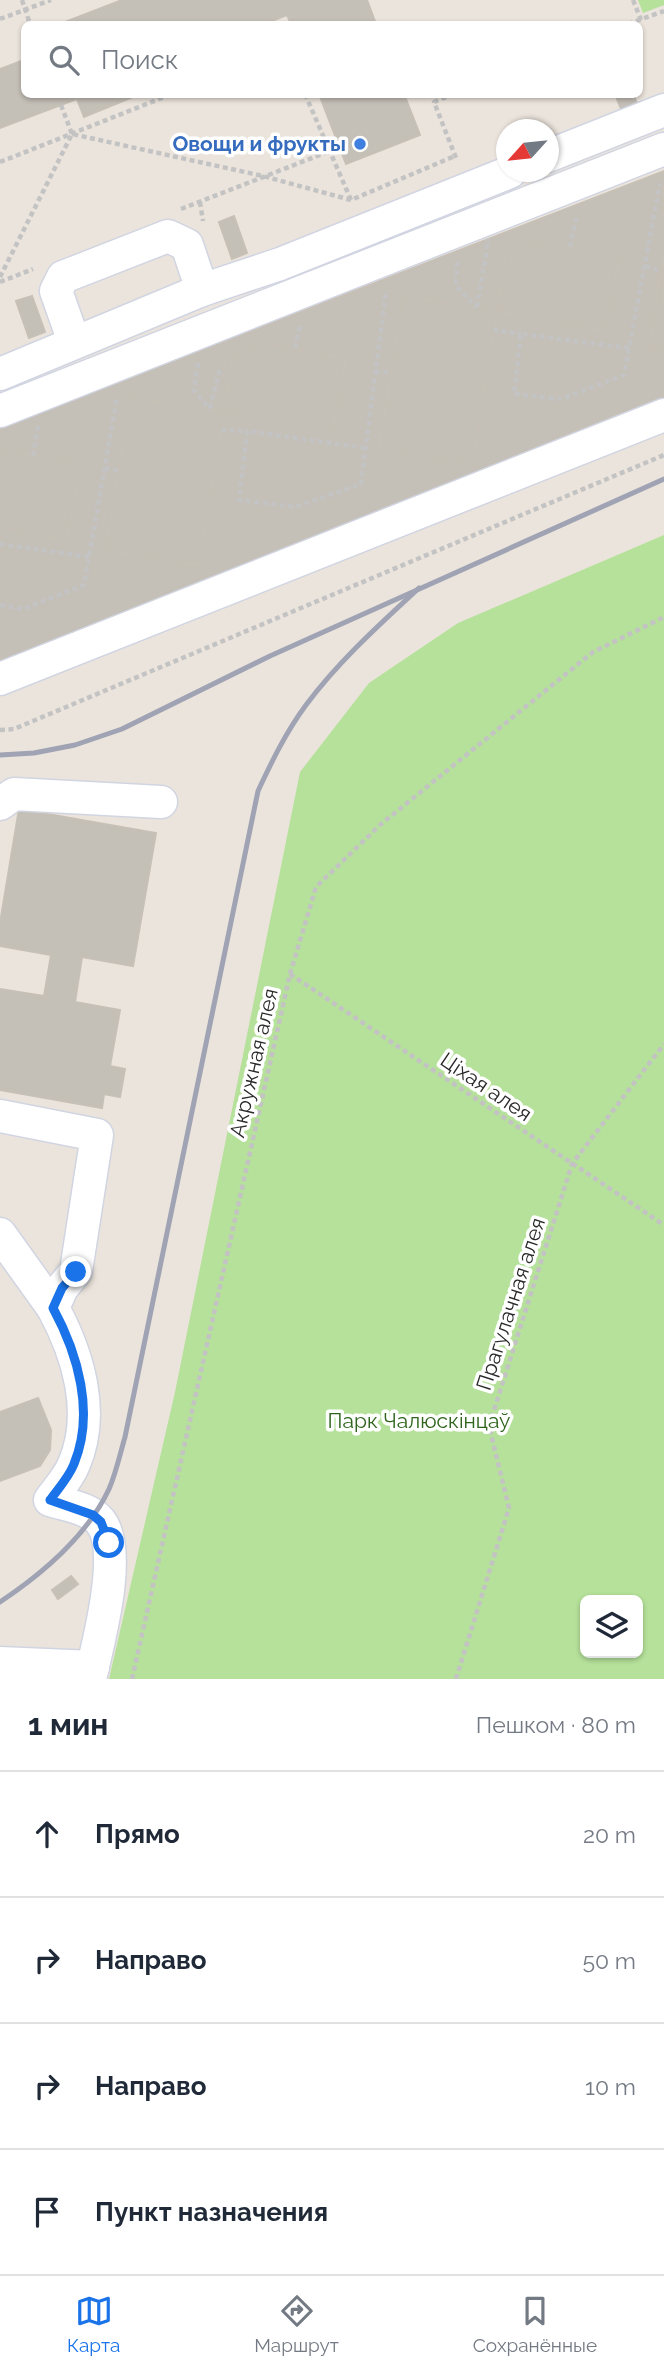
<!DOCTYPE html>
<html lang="ru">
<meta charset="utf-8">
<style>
body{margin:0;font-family:Raleway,sans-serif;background:#f2f2f3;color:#1f2937}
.controls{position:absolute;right:21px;bottom:21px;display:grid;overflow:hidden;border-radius:10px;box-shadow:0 2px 5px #0004}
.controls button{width:63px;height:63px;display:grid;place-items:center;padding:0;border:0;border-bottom:2px solid #e0e1e3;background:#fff;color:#1f2937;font:35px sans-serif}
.compass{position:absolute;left:496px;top:119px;width:63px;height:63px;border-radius:50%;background:#fff;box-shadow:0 2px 5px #0004;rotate:243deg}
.stop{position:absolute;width:21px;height:21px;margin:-16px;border:5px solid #1a73e8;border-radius:50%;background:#fff}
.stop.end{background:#1a73e8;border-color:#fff;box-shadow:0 2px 7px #0008}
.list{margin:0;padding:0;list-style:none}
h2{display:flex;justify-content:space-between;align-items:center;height:91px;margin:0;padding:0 28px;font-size:30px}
h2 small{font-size:23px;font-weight:400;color:#747a83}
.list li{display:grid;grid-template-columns:46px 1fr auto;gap:21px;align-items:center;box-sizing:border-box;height:126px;padding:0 28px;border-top:2px solid #e0e1e3}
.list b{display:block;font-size:26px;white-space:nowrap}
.list em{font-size:23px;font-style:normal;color:#747a83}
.icon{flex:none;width:38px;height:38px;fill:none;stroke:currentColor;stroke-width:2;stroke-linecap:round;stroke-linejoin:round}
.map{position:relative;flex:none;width:664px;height:1679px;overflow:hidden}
.search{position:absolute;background:#fff;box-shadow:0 2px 5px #0004;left:21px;right:21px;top:21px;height:77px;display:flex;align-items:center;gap:18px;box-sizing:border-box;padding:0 24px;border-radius:10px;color:#747a83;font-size:26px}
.sheet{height:595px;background:#fff}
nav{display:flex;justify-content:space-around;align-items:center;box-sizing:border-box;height:98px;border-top:2px solid #e0e1e3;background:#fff;font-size:19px;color:#747a83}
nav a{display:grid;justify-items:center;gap:4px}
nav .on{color:#1a73e8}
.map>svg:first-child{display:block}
.green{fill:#b5e19a;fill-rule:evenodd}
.building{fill:#c4bfb7;stroke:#c7c0b6;stroke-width:2}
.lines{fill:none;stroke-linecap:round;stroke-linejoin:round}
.minor-casing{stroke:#d1d5e2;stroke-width:35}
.path{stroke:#c3c3c3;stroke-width:4.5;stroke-dasharray:5 3.5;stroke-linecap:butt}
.minor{stroke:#fff;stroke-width:32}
.rail{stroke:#9fa3b3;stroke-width:5}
.path-bridge{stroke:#c3c3c3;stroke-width:4.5;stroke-dasharray:5 3.5;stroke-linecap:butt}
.route{stroke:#1a73e8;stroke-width:9}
.shop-dot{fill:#3f7fe0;stroke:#fff;stroke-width:2.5}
.labels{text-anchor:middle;stroke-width:7;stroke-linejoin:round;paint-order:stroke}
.shop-label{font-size:21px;font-weight:bold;fill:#366cbe;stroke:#fff;text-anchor:end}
.street-label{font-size:21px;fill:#2a2a2a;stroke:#fff}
.park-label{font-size:21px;fill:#2e641c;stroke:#fff}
</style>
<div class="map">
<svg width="664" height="1679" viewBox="0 0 664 1679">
<rect width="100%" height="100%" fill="#ebe4dc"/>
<g class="green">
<polygon points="638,0 664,0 664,5 643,13"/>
<path d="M664,535V1679H109L175,1392L300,772L369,683L458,623ZM638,1600V1653H585V1600Z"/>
</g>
<g class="building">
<polygon points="122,0 367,0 376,24 291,24 287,15 264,24 60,24"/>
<polygon points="24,60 24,94 75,94 77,99 0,128 0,69"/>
<polygon points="75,94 140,94 84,117"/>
<polygon points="319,94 404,94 420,135 346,164"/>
<polygon points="615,94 633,94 639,108 623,114"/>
<polygon points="664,171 664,397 0,662 0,428"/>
<polygon points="234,216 247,253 232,259 219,222"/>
<polygon points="536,241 619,256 605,331 497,311 506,254"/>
<polygon points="664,253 664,351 649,349"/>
<polygon points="32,296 45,332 29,338 16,301"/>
<polygon points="403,296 497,311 473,464 379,449"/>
<polygon points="263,343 346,358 332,433 224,412 233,355"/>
<polygon points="130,397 224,412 199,565 106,550"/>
<polygon points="0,449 81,464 67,540 0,527"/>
<polygon points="19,809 156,833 133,966 82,957 75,1002 120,1010 110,1066 125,1069 120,1097 104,1094 102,1108 0,1090 0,989 44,996 51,955 0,946 0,923"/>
<polygon points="38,1398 51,1430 50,1450 40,1466 0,1481 0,1412"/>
<polygon points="71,1576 78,1584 58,1599 52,1590"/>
</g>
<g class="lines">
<defs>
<g id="minor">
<polyline points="548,156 664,110"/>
<polyline points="74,342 56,291 63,277 168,236 187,245 202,290"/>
<polyline points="0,374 202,290 280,264 510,172"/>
<polyline points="0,411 664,149"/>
<polyline points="0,679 664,415"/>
<polyline points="0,804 14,794 161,802"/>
<path d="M0,1116L97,1135L76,1271L62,1288L53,1308C78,1354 96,1413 74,1464C69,1477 58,1489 50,1500C65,1505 90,1508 100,1521C124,1550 98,1643 90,1679"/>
<polyline points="0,1234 53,1308"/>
<polyline points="0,1663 93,1667"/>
</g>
</defs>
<use href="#minor" class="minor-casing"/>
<g class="path">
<polyline points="22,0 30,24"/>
<polyline points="633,0 641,20"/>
<polyline points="0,19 51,0"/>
<polyline points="628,24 664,11"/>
<polyline points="305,94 351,200 455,156"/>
<polyline points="454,94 434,102 456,158"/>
<polyline points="61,105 72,134"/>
<polyline points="0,162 172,94"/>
<polyline points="200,202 203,221"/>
<polyline points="181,209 330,151"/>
<polyline points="570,247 577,215"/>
<polyline points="457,262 456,286 477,308"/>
<polyline points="645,266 661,271"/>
<polyline points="0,277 72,134 263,176 351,200"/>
<polyline points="0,282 33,269"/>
<polyline points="477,307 484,266"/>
<polyline points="493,330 521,334"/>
<polyline points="295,348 300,325"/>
<polyline points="629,348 521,334 514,394 561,399 624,375 660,183"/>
<polyline points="198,363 194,390 210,409"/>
<polyline points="375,371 391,373"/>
<polyline points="210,408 220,368"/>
<polyline points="221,430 247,431"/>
<polyline points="365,448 247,431 239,500 295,507 361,484 386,290"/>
<polyline points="33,456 38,426"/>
<polyline points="105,468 118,471"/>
<polyline points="0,544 89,557"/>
<polyline points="0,605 23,609 84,585 117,397"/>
<polyline points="0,730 14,729 664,455"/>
<polyline points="290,974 664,1225"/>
<polyline points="132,1679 290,974 316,887 380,825 593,652 664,617"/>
<polyline points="456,1679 509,1508 489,1426 572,1164 664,1044"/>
</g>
<use href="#minor" class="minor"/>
<g class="rail">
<polyline points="0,755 34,753 75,745 122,729 270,656 664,479"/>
<path d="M0,1602C42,1574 87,1536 109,1489C116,1473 120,1454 125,1437L258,791C272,761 286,732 306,705C339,661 379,625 419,588"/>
</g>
<polyline class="path-bridge" points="484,266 488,239"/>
</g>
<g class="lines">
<path class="route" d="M76,1272L62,1288L53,1308C78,1354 95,1413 74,1464C69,1477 58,1489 50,1500L93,1515L101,1522L109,1543"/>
</g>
<circle class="shop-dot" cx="360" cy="144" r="7"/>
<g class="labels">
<g class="shop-label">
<text x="346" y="151">Овощи и фрукты</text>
</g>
<g class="street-label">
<text transform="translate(254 1063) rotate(-77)" y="7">Акружная алея</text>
<text transform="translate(486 1087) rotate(34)" y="7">Ціхая алея</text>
<text transform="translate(511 1304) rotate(-72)" y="7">Прагулачная алея</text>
</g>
<g class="park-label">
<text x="419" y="1428">Парк Чалюскінцаў</text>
</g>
</g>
</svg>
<div class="controls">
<button><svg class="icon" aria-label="layers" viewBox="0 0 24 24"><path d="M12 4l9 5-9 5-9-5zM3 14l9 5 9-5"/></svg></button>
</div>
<svg class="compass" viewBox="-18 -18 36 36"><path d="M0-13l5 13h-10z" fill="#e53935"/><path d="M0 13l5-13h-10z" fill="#747a83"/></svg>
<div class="stop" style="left:109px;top:1543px"></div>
<div class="stop end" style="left:76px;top:1272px"></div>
<div class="search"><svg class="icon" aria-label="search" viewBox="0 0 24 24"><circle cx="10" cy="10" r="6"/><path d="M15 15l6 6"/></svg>Поиск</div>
</div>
<section class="sheet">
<h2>1 мин<small>Пешком · 80 m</small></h2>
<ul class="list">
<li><svg class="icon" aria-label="ahead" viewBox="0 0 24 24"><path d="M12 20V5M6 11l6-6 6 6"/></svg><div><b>Прямо</b></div><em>20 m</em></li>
<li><svg class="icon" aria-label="right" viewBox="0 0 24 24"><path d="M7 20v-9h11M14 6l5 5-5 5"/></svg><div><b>Направо</b></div><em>50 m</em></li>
<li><svg class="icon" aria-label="right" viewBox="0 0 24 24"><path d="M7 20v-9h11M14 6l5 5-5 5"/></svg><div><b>Направо</b></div><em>10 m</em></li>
<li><svg class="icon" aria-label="arrive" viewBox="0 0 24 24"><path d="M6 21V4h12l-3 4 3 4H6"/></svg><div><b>Пункт назначения</b></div></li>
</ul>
</section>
<nav>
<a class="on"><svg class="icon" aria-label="map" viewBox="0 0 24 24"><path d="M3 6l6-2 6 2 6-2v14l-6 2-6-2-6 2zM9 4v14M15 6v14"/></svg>Карта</a>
<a><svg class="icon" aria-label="directions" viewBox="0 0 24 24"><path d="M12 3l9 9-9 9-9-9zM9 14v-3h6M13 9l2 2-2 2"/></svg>Маршрут</a>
<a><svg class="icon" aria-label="saved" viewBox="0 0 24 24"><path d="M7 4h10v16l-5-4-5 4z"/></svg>Сохранённые</a>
</nav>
